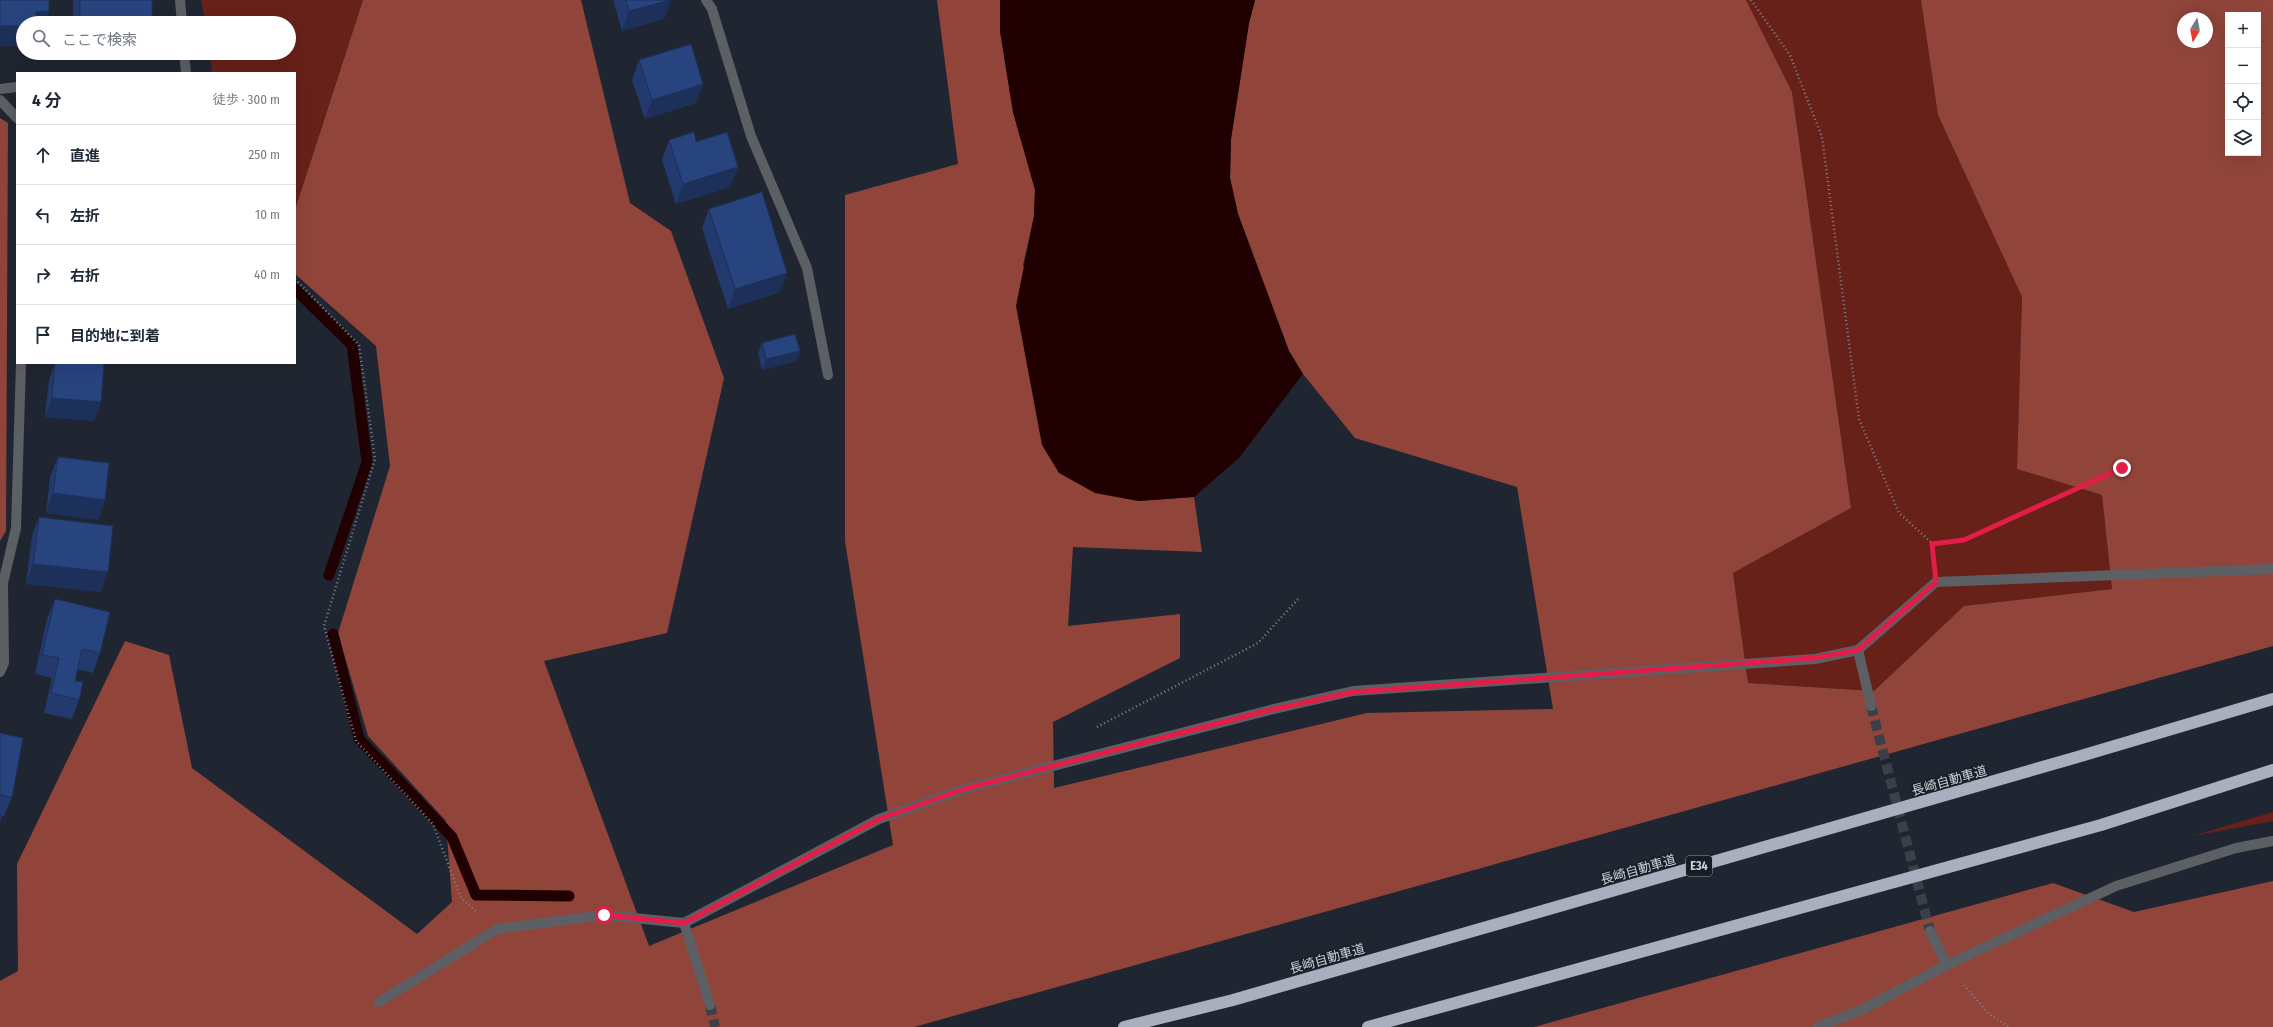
<!DOCTYPE html>
<html lang="ja">
<meta charset="utf-8">
<style>
body{margin:0;font-family:"Fira Sans Condensed","Noto Sans JP",sans-serif;background:#f6f6f7;color:#1f2937}
.controls{position:absolute;right:12px;top:12px;display:grid;overflow:hidden;border-radius:0px;box-shadow:0 4px 16px #0002}
.controls button{width:36px;height:36px;display:grid;place-items:center;padding:0;border:0;border-bottom:1px solid #e0e1e3;background:#fff;color:#1f2937;font:20px sans-serif}
.compass{position:absolute;left:2177px;top:12px;width:36px;height:36px;border-radius:50%;background:#fff;box-shadow:0 4px 16px #0002;rotate:190deg}
.stop{position:absolute;width:12px;height:12px;margin:-9px;border:3px solid #e11d48;border-radius:50%;background:#fff}
.stop.end{background:#e11d48;border-color:#fff;box-shadow:0 1px 4px #0008}
.list{margin:0;padding:0;list-style:none}
h2{display:flex;justify-content:space-between;align-items:center;height:52px;margin:0;padding:0 16px;font-size:17px}
h2 small{font-size:13px;font-weight:400;color:#747a83}
.list li{display:grid;grid-template-columns:26px 1fr auto;gap:12px;align-items:center;box-sizing:border-box;height:60px;padding:0 16px;border-top:1px solid #e0e1e3}
.list b{display:block;font-size:15px;white-space:nowrap}
.list em{font-size:13px;font-style:normal;color:#747a83}
.icon{flex:none;width:22px;height:22px;fill:none;stroke:currentColor;stroke-width:2;stroke-linecap:round;stroke-linejoin:round}
.map{position:relative;flex:none;width:2273px;height:1027px;overflow:hidden}
.search{position:absolute;background:#fff;box-shadow:0 4px 16px #0002;left:16px;top:16px;width:280px;height:44px;display:flex;align-items:center;gap:10px;box-sizing:border-box;padding:0 14px;border-radius:22px;color:#747a83;font-size:15px}
.panel{position:absolute;background:#fff;box-shadow:0 4px 16px #0002;left:16px;top:72px;width:280px;height:292px;border-radius:0px}
.map>svg:first-child{display:block}
.green{fill:#682119}
.forest{fill:#91453a;fill-rule:evenodd}
.water{fill:#200000}
.lines{fill:none;stroke-linecap:round;stroke-linejoin:round}
.stream{stroke:#200000;stroke-width:11}
.minor-tunnel{stroke:#3a404a;stroke-width:10;stroke-dasharray:10 5;stroke-linecap:butt}
.path{stroke:#7e838c;stroke-width:2.5;stroke-dasharray:1 3;stroke-linecap:butt}
.minor{stroke:#5c6065;stroke-width:10}
.highway{stroke:#a8afbe;stroke-width:12}
.wall{fill:#223a6d}
.shaded-wall{fill:#1c3059}
.building{fill:#28447f;stroke:#1c3059}
.route{stroke:#e11d48;stroke-width:5}
.labels{text-anchor:middle;stroke-width:3;stroke-linejoin:round;paint-order:stroke}
.shield{fill:#171d27;stroke:#969ba4;stroke-width:1}
.shield-label{font-size:12px;font-weight:bold;fill:#cdd1d9}
.street-label{font-size:13px;fill:#cdd1d9;stroke:#171d27}
</style>
<div class="map">
<svg width="2273" height="1027" viewBox="0 0 2273 1027">
<rect width="100%" height="100%" fill="#202631"/>
<g class="green">
<polygon points="201,0 363,0 295,210 295,73 212,73 209,53 289,53 289,23 205,23"/>
<polygon points="1746,0 1921,0 1938,115 2022,297 2017,469 2102,495 2112,589 1964,606 1874,691 1748,683 1733,573 1851,508 1792,92"/>
<polygon points="2273,812 2273,821 2192,836"/>
</g>
<g class="forest">
<path d="M363,0H581L630,203L671,231L724,378L667,633L544,661L649,946L893,845L845,541V195L958,164L937,0H1000V31L1013,112L1035,189L1034,216L1023,265L1138,501L1194,497L1202,552L1073,547L1068,626L1180,614V658L1053,722L1054,788L1367,713L1553,709L1517,487L1355,438L1303,374L1289,351L1238,214L1230,178L1231,139L1249,23L1255,0H1746L1792,92L1851,508L1733,573L1748,683L1874,691L1964,606L2112,589L2102,495L2017,469L2022,297L1938,115L1921,0H2273V646L914,1027H0V981L18,971L17,864L125,641L169,655L192,768L417,934L452,902L446,821L368,736L338,633L390,466L376,346L295,274V210ZM2228,15H2258V153H2228ZM2183,18H2207V42H2183Z"/>
<polygon points="0,118 8,123 6,531 0,541"/>
<polygon points="2273,881 2273,1027 1534,1027 2053,883 2134,912"/>
</g>
<polygon class="water" points="1000,0 1255,0 1249,23 1231,139 1230,178 1238,214 1289,351 1303,374 1239,458 1194,497 1138,501 1095,493 1059,473 1042,445 1016,306 1034,216 1035,190 1013,112 1000,31"/>
<g class="lines">
<g class="stream">
<polyline points="295,289 352,345 367,462 329,575"/>
<polyline points="333,634 359,739 452,837 476,895 569,896"/>
</g>
<g class="minor-tunnel">
<polyline points="1871,706 1930,931"/>
<polyline points="710,1005 715,1027"/>
</g>
<g class="path">
<polyline points="1751,0 1790,55 1822,137 1859,419 1899,513 1933,544 1934,558"/>
<polyline points="295,279 359,345 375,459 324,626 356,741 433,824 461,898 476,911"/>
<polyline points="1933,544 1964,540 2122,468"/>
<polyline points="1097,727 1258,643 1299,598"/>
<polyline points="1964,985 1988,1013 2009,1027"/>
</g>
<g class="minor">
<polyline points="180,0 182,23"/>
<polyline points="706,0 712,9 751,136 807,268 828,375"/>
<polyline points="184,53 186,73"/>
<polyline points="0,89 17,87"/>
<polyline points="0,100 17,118"/>
<polyline points="1858,650 1871,706"/>
<polyline points="0,672 4,663 3,583 16,528 21,363"/>
<polyline points="1930,931 1947,965"/>
<polyline points="379,1002 497,929 604,915 684,923"/>
<polyline points="710,1005 684,923 879,819 964,789 1270,710 1353,691 1815,659 1858,650 1936,582 2273,569"/>
<polyline points="1818,1027 1863,1009 1947,965 2116,886 2236,848 2273,841"/>
</g>
<g class="highway">
<polyline points="1124,1027 1233,1000 2074,758 2273,699"/>
<polyline points="1368,1027 2101,825 2273,770"/>
</g>
</g>
<g class="wall">
<rect x="73" y="0" width="79" height="23"/>
<polygon points="613,0 671,0 664,19 622,31"/>
<polygon points="639,60 703,84 696,103 645,119 632,80"/>
<polygon points="669,140 696,142 738,167 730,187 676,204 662,160"/>
<polygon points="709,209 780,292 728,309 702,228"/>
<polygon points="762,343 800,351 796,361 762,370 758,353"/>
<polygon points="55,363 90,363 101,402 94,421 45,417 49,380"/>
<polygon points="58,457 105,500 98,520 46,513 50,477"/>
<polygon points="39,517 101,592 26,584 32,536"/>
<polygon points="55,599 100,653 93,673 77,669 75,681 79,700 72,719 44,713 52,678 35,674 47,619"/>
<polygon points="0,733 12,797 4,817 2,816 0,822"/>
</g>
<g class="shaded-wall">
<polygon points="670,0 671,0 664,19 622,31 629,11"/>
<polygon points="49,11 45,23 32,23 36,12"/>
<rect x="0" y="26" width="23" height="20"/>
<polygon points="703,84 696,103 645,119 652,100"/>
<polygon points="738,167 730,187 676,204 683,184"/>
<polygon points="787,273 780,292 728,309 735,289"/>
<polygon points="800,351 796,361 762,370 766,359"/>
<polygon points="52,398 101,402 94,421 45,417"/>
<polygon points="53,493 105,500 98,520 46,513"/>
<polygon points="33,564 108,572 101,592 26,584"/>
</g>
<g class="building">
<polygon points="0,0 49,0 49,11 36,12 36,23 23,23 23,26 0,26"/>
<rect x="80" y="0" width="72" height="23"/>
<polygon points="626,0 670,0 629,11"/>
<polygon points="691,44 703,84 652,100 639,60"/>
<polygon points="694,132 696,142 727,132 738,167 683,184 669,140"/>
<polygon points="762,192 787,273 735,289 709,209"/>
<polygon points="795,334 800,351 766,359 762,343"/>
<polygon points="55,363 90,363 104,364 101,402 52,398"/>
<polygon points="58,457 109,463 105,500 53,493"/>
<polygon points="39,517 113,526 108,572 33,564"/>
<polygon points="55,599 110,612 100,653 82,649 75,681 83,682 79,700 51,693 59,658 42,655"/>
<polygon points="0,733 23,738 12,797 0,795"/>
<polygon points="0,815 2,816 0,822"/>
</g>
<g class="lines">
<polyline class="route" points="604,915 684,923 879,819 964,789 1270,710 1353,692 1815,658 1858,650 1936,582 1932,544 1964,540 2122,468"/>
</g>
<g class="labels">
<rect class="shield" x="1686" y="856" width="26" height="20" rx="3"/>
<g class="shield-label">
<text x="1699" y="870">E34</text>
</g>
<g class="street-label">
<text transform="translate(1949 780) rotate(-16)" y="5">長崎自動車道</text>
<text transform="translate(1638 869) rotate(-16)" y="5">長崎自動車道</text>
<text transform="translate(1327 958) rotate(-16)" y="5">長崎自動車道</text>
</g>
</g>
</svg>
<div class="controls">
<button>+</button>
<button>−</button>
<button><svg class="icon" aria-label="locate" viewBox="0 0 24 24"><circle cx="12" cy="12" r="6"/><path d="M12 2v4M12 18v4M2 12h4M18 12h4"/></svg></button>
<button><svg class="icon" aria-label="layers" viewBox="0 0 24 24"><path d="M12 4l9 5-9 5-9-5zM3 14l9 5 9-5"/></svg></button>
</div>
<svg class="compass" viewBox="-18 -18 36 36"><path d="M0-13l5 13h-10z" fill="#e53935"/><path d="M0 13l5-13h-10z" fill="#747a83"/></svg>
<div class="stop" style="left:604px;top:915px"></div>
<div class="stop end" style="left:2122px;top:468px"></div>
<div class="search"><svg class="icon" aria-label="search" viewBox="0 0 24 24"><circle cx="10" cy="10" r="6"/><path d="M15 15l6 6"/></svg>ここで検索</div>
<section class="panel">
<h2>4 分<small>徒歩 · 300 m</small></h2>
<ul class="list">
<li><svg class="icon" aria-label="ahead" viewBox="0 0 24 24"><path d="M12 20V5M6 11l6-6 6 6"/></svg><div><b>直進</b></div><em>250 m</em></li>
<li><svg class="icon" aria-label="left" viewBox="0 0 24 24"><path d="M17 20v-9H6M10 6l-5 5 5 5"/></svg><div><b>左折</b></div><em>10 m</em></li>
<li><svg class="icon" aria-label="right" viewBox="0 0 24 24"><path d="M7 20v-9h11M14 6l5 5-5 5"/></svg><div><b>右折</b></div><em>40 m</em></li>
<li><svg class="icon" aria-label="arrive" viewBox="0 0 24 24"><path d="M6 21V4h12l-3 4 3 4H6"/></svg><div><b>目的地に到着</b></div></li>
</ul>
</section>
</div>
